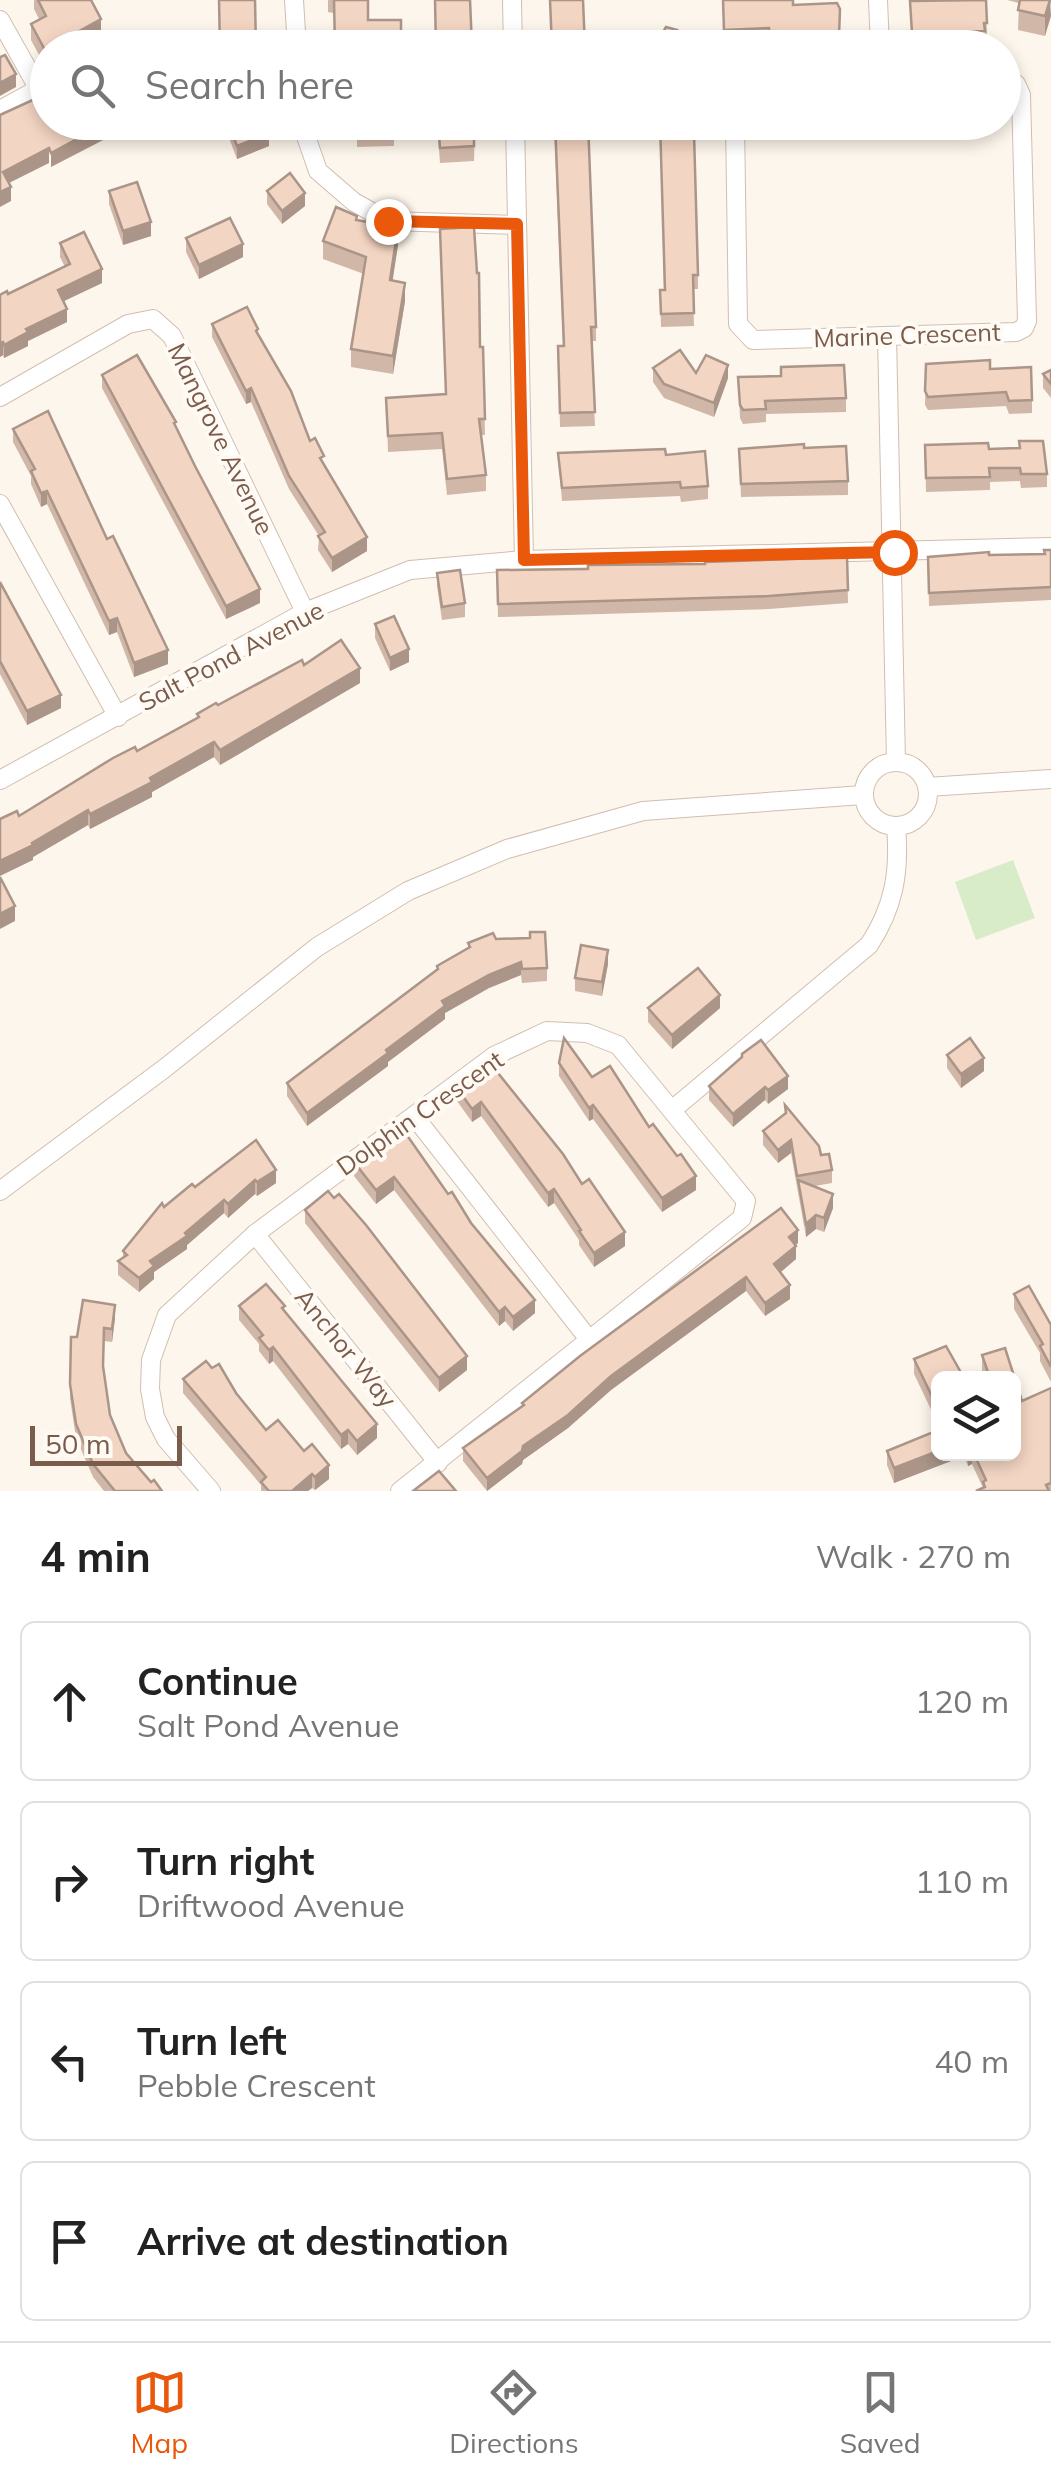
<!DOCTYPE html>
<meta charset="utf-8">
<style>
body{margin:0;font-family:Mulish,sans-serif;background:#f2f2f2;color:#222}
.controls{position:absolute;right:30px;bottom:30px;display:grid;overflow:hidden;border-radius:15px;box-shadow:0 5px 15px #0003}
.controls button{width:90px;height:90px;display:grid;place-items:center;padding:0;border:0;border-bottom:2px solid #e0e0e0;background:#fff;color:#222;font:50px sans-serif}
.scale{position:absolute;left:30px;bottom:25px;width:152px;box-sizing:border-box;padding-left:10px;border:5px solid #7a5c4d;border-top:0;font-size:28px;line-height:35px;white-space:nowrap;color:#7a5c4d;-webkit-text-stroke:8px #fffaf3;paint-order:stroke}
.stop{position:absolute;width:30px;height:30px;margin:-22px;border:8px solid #ea580c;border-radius:50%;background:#fff}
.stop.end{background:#ea580c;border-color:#fff;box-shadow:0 2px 10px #0008}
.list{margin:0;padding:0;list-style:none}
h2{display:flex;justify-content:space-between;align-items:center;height:130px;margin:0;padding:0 40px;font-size:42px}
h2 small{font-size:32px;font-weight:400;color:#767676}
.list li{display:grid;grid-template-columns:65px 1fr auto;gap:30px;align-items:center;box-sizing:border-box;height:160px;margin:0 20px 20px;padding:0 20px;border:2px solid #e0e0e0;border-radius:15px}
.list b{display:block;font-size:38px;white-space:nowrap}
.list p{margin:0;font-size:32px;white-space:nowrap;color:#767676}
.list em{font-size:32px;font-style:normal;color:#767676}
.icon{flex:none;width:55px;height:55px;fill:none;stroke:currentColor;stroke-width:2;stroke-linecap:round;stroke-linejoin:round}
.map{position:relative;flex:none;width:1051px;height:1491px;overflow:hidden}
.search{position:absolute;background:#fff;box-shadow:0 5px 15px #0003;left:30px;right:30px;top:30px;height:110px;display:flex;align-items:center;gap:25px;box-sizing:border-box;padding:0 35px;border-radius:55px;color:#767676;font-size:38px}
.sheet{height:850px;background:#fff}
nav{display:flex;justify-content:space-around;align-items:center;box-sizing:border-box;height:140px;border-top:2px solid #e0e0e0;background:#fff;font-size:28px;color:#767676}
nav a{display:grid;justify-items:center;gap:5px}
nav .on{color:#ea580c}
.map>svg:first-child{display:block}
.green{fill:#d8ecc9}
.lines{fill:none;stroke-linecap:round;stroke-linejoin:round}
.minor-casing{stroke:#d1beb0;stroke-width:20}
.minor{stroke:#fff;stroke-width:18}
.wall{fill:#d1b7a8}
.shaded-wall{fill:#aa9588}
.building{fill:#f3d5c3;stroke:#aa9588;stroke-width:2.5}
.route{stroke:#ea580c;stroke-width:12}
.labels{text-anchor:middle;stroke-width:8;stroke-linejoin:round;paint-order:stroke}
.street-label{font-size:25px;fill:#7a5c4d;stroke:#fffaf3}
</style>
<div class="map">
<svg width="1051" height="1491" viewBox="0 0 1051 1491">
<rect width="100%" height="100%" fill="#fdf6ec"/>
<polygon class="green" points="1013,860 1035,918 976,940 955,882"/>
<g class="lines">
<defs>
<g id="minor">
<polyline points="294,0 297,48"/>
<polyline points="512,0 513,48"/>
<polyline points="878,0 880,48"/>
<polyline points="0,20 36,84 33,92 0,110"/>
<polyline points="301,122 318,171 354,202 388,221 517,225"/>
<polyline points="515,122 524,560"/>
<polyline points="735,122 738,324 753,340 1016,332 1024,328 1027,321 1021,95 1016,84 1004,79"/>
<polyline points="887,336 896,762"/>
<polyline points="0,397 128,324 153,319 172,336 305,612"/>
<polyline points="0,504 118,717"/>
<circle cx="896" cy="794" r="32"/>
<polyline points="0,780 305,612 410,570 524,560 1051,547"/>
<polyline points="927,787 1051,779"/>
<path d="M672,1110L869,945C894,907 900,872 896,827"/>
<polyline points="414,1116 591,1342"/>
<polyline points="0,1191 165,1068 317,947 408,891 507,849 643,811 863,795"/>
<polyline points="255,1234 438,1463"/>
<polyline points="211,1491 166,1439 155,1417 150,1389 151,1360 167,1315 255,1234 494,1056 547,1031 587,1033 618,1045 746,1201 742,1218 400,1491"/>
</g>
</defs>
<use href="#minor" class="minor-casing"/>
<use href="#minor" class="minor"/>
</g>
<g class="wall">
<polygon points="34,0 91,0 101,35 45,66 31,40 31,24 39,19 34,9"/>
<polygon points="328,0 368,0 368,20 328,12"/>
<polygon points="723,0 840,9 839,48 770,48 769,42 724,44"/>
<polygon points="986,0 987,36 985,36 985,45 912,47 910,1"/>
<polygon points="1007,0 1051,0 1045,36 1018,30 1019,3"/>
<polygon points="357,122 394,122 394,146 357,147"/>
<polygon points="437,122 475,122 474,161 440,163"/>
<polygon points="554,122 596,327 596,341 591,341 595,426 560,427 558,346 563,346"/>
<polygon points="660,122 698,275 698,289 693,289 694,326 661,327 660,290 664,290"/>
<polygon points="229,125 269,146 237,159 229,138"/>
<polygon points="109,191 151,236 123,245 109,204"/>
<polygon points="267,191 305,206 282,224 267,204"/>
<polygon points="357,220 398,245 392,281 405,301 393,374 351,367 351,349 364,274 323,259 323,241"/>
<polygon points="186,238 243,257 199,279 186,252"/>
<polygon points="60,243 102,283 63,301 67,322 28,341 28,346 4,358 3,355 0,357 0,295 8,294 65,267 60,257"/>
<polygon points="212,324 258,335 310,441 324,464 367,551 332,572 318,550 319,536 289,489 251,402 246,404 212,337"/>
<polygon points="480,347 483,347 485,435 481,435 486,475 486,491 447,495 442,449 388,452 386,398 445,394"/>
<polygon points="926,364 990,369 1032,400 1032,413 1009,414 1006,406 928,410 925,405"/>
<polygon points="653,368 728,378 714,417 664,398 653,382"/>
<polygon points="1051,370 1051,398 1043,388 1043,374"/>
<polygon points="102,375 176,428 260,603 226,619 102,388"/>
<polygon points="738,377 846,398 846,412 766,414 766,422 743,424 740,418"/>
<polygon points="13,429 107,539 168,664 134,677 117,632 109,635 47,504 41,507 31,484 31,476 13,442"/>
<polygon points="925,445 989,449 1047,474 1047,487 1021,488 1020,481 990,482 990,490 926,492"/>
<polygon points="804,448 848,481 848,495 741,497 739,449"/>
<polygon points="558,453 666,455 708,486 708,499 681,502 680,496 562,501"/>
<polygon points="1051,550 1051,600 929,606 928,557 1045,554"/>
<polygon points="847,557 848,603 769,609 498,617 497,570 588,569"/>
<polygon points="437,573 465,603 465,617 442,620 437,586"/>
<polygon points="0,582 61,708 27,725 0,674"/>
<polygon points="375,624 409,662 390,671 375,638"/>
<polygon points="304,665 360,683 220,765 214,757 152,792 152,797 90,829 88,825 33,857 33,860 19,816 197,718 197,714"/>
<polygon points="496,939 547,968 547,981 522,983 521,975 489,988 445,1013 445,1019 388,1062 388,1066 307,1126 287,1096 287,1083 437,970 437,966 468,948 468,943"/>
<polygon points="608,964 602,996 575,991 575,978"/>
<polygon points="648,1008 720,1008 672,1049 648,1022"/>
<polygon points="761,1040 788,1089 768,1104 765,1100 733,1127 709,1100 709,1086"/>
<polygon points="947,1055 984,1071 961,1088 947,1068"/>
<polygon points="490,1063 582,1184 625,1246 594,1267 579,1245 579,1240 554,1203 548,1207 481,1116 472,1122 457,1101 457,1088"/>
<polygon points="559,1063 592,1077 696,1190 662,1212 593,1119 589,1121 559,1076"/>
<polygon points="785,1105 832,1170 832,1183 815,1186 833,1208 824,1232 816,1229 806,1237 791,1153 778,1163 763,1145 763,1131 785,1114"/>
<polygon points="256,1140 276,1183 257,1196 255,1194 228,1218 224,1213 187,1245 187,1249 154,1272 154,1279 139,1292 118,1275 118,1261 123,1257 123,1251 164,1207 195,1187"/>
<polygon points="377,1152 448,1194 535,1313 513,1331 505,1321 499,1326 394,1190 376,1204 354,1176 354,1162"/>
<polygon points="305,1210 467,1370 439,1392 305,1223"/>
<polygon points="798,1243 796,1245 796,1259 780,1272 790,1299 765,1316 746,1291 611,1390 568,1428 523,1460 522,1464 487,1491 463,1461 463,1448 522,1406 522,1403"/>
<polygon points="1014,1294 1051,1325 1051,1382 1040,1361 1040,1353 1014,1309"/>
<polygon points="239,1306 285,1312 377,1438 357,1455 348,1444 341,1449 273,1361 269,1364 259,1351 259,1344 239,1320"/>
<polygon points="115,1318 112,1342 104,1341 103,1368 110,1415 126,1453 151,1482 162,1491 104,1491 93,1477 76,1438 70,1398 71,1337 77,1337"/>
<polygon points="1005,1348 1022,1401 1051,1388 1051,1491 976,1491 983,1488 972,1464 968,1466 964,1456 894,1483 887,1465 887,1451 938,1430 938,1454 1014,1454 1014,1378 985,1378 982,1370 982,1355"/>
<polygon points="914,1359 938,1378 938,1424 914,1374"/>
<polygon points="212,1368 236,1393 266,1430 304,1451 329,1479 315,1490 312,1488 308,1491 261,1491 261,1485 183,1393 183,1379"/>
</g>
<g class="shaded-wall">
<polygon points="1050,0 1051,16 1045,36 1045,16"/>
<polygon points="101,19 101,35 78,48 49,48"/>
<polygon points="48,48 48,64 45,66 45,50"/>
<polygon points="16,74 16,87 0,96 0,83"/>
<polygon points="108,122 111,122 111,136 51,167 51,153"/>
<polygon points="269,133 269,146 237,159 237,146"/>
<polygon points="49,148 49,163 3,186 3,172"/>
<polygon points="11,187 11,201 0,207 0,192"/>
<polygon points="305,193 305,206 282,224 282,211"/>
<polygon points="151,222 151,236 123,245 123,231"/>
<polygon points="398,227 398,245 390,298 390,280"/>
<polygon points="243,244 243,257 199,279 199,265"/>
<polygon points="102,269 102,283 58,304 58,290"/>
<polygon points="405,283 405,301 393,374 393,356"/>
<polygon points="67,309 67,322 28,341 28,346 4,358 4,345 26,329"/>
<polygon points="3,342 3,355 0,357 0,343"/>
<polygon points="728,365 728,378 714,417 714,403"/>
<polygon points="251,388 251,402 246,404 246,391"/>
<polygon points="47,491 47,504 41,507 41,493"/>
<polygon points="367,537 367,551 332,572 332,558"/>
<polygon points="260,589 260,603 226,619 226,606"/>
<polygon points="117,618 117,632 109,635 109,621"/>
<polygon points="409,649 409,662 390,671 390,658"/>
<polygon points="168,650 168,664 134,677 134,663"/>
<polygon points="360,668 360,683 220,765 220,750"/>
<polygon points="61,695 61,708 27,725 27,711"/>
<polygon points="214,742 214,757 152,792 152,797 90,829 90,814"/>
<polygon points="88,810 88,825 33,857 33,860 0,876 0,861"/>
<polygon points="15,906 15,921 0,929 0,914"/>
<polygon points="608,950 608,964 602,996 602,982"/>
<polygon points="521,962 521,975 489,988 445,1013 445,1019 388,1062 388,1066 307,1126 307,1113 386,1050 442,1001 489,975"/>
<polygon points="720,995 720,1008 672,1049 672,1035"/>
<polygon points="984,1058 984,1071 961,1088 961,1074"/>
<polygon points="788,1076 788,1089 768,1104 768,1090"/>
<polygon points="765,1087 765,1100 733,1127 733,1114"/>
<polygon points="481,1102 481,1116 472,1122 472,1109"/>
<polygon points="593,1105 593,1119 589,1121 589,1108"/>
<polygon points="791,1140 791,1153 778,1163 778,1150"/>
<polygon points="276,1170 276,1183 257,1196 257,1182"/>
<polygon points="696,1176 696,1190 662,1212 662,1198"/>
<polygon points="394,1177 394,1190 376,1204 376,1190"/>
<polygon points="255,1180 255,1194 228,1218 228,1204"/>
<polygon points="554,1189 554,1203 548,1207 548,1193"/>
<polygon points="833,1194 833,1208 824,1232 824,1218"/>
<polygon points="224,1200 224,1213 187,1245 187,1249 154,1272 154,1279 139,1292 139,1278 150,1261"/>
<polygon points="816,1215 816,1229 806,1237 806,1224"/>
<polygon points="798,1230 798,1243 789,1251 789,1237"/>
<polygon points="625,1232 625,1246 594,1267 594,1253"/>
<polygon points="796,1246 796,1259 774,1278 774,1264"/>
<polygon points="746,1277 746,1291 611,1390 568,1428 523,1460 522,1464 487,1491 487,1478 523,1446 611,1376"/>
<polygon points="790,1285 790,1299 765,1316 765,1303"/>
<polygon points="535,1300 535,1313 513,1331 513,1317"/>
<polygon points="115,1305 115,1318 112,1342 112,1329"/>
<polygon points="505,1307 505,1321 499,1326 499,1312"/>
<polygon points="273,1347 273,1361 269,1364 269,1350"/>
<polygon points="467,1356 467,1370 439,1392 439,1378"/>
<polygon points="377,1424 377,1438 357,1455 357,1441"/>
<polygon points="348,1430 348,1444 341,1449 341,1435"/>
<polygon points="938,1451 938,1454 964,1454 964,1456 894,1483 894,1468"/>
<polygon points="968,1454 972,1454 972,1464 968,1466"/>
<polygon points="329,1465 329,1479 315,1490 315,1477"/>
<polygon points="312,1474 312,1488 308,1491 292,1491"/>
</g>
<g class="building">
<polygon points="38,0 91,0 101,19 45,50 31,24 46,16"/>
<polygon points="219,0 255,0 256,48 220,48"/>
<polygon points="334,0 368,0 368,20 401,20 401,48 335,48"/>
<polygon points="435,0 470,0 472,46 475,46 475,48 436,48"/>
<polygon points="550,0 583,0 585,48 552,48"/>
<polygon points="723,0 793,0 793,5 837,3 840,9 839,36 770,37 769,28 724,30"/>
<polygon points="986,0 987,23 984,23 985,31 912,33 910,1"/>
<polygon points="1020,0 1050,0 1045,16 1018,10"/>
<polygon points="666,27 677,30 695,43 692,48 654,47"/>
<polygon points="5,55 16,74 0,83 0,57"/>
<polygon points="48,93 48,122 108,122 51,153 49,148 3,172 11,187 0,192 0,115"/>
<polygon points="234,122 264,122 269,133 237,146 229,125"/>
<rect x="357" y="122" width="37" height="11"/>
<polygon points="438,122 474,122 474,146 440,148"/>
<polygon points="555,122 588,122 596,327 591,327 595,412 560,413 558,346 564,346"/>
<polygon points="660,122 683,122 683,131 694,133 698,275 693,275 694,313 661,314 660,290 665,290"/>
<polygon points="290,173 305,193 282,211 267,191"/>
<polygon points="137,182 151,222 123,231 109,191"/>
<polygon points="336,207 357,216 356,220 398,227 390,280 405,283 393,356 351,349 366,257 323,241"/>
<polygon points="230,218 243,244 199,265 186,238"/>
<polygon points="474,227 477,273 479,273 480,347 483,347 485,419 479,419 486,475 447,479 442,433 388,436 386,398 446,394 440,229"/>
<polygon points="84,232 102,269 58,290 67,309 26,329 28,332 4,345 3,342 0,343 0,295 7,291 8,294 70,264 60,243"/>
<polygon points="247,307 258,329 256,331 291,391 310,441 315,438 324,456 320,458 367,537 332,558 318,536 325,532 289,476 251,388 246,391 212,324"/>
<polygon points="680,350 696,373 706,355 728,365 714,403 664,384 653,368"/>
<polygon points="137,355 176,422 174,423 195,466 260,589 226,606 102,375"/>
<polygon points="990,360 990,369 1031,367 1032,400 1009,401 1006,392 928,397 925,391 926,364"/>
<polygon points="844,365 846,398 765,401 766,409 743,410 740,405 738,377 781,376 781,367"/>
<polygon points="1051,370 1051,384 1043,374"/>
<polygon points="48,411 107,539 113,536 168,650 134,663 117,618 109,621 47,491 41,493 31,471 35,469 13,429"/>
<polygon points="1019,441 1043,441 1047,474 1021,474 1020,468 989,468 990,477 926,478 925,445 988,443 989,449 1020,448"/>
<polygon points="804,444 804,448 846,446 848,481 741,484 739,449"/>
<polygon points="665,449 666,455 705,451 708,486 681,488 680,482 562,488 558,453"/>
<polygon points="1044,550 1051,550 1051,587 929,593 928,557 989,552 989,555 1045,554"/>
<polygon points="847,557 848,590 769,596 498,604 497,570 588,569 588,565 705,564 705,562"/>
<polygon points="460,570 465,603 442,607 437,573"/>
<polygon points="0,582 61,695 27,711 0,661"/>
<polygon points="394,616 409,649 390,658 375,624"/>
<polygon points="341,640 360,668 220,750 214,742 150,778 152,782 90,814 88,810 32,843 33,845 0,861 0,819 17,811 19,816 113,758 135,747 137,751 199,717 197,714 216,703 218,705 302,660 304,665"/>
<polygon points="0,877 15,906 0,914"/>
<polygon points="530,932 545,932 547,968 522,969 521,962 489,975 442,1001 445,1006 386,1050 388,1053 307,1113 287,1083 438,969 437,966 470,947 468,943 493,933 496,939 530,938"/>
<polygon points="581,945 608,950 602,982 575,978"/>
<polygon points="698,968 720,995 672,1035 648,1008"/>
<polygon points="564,1038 592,1077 610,1066 649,1127 653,1124 677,1156 681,1154 696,1176 662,1198 593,1105 589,1108 559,1063"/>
<polygon points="970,1038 984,1058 961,1074 947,1055"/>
<polygon points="761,1040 788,1076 768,1090 765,1087 733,1114 709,1086 742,1057 742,1054"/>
<polygon points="490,1063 563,1154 582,1184 589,1179 625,1232 594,1253 579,1231 581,1230 554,1189 548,1193 481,1102 472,1109 457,1088"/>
<polygon points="785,1105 819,1146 821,1155 829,1154 832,1170 797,1176 791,1140 778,1150 763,1131 786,1113"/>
<polygon points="404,1131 448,1194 452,1192 471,1223 535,1300 513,1317 505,1307 499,1312 394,1177 376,1190 354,1162 374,1148 377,1152"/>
<polygon points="256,1140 276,1170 257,1182 255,1180 228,1204 224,1200 185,1233 187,1236 150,1261 154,1266 139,1278 118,1261 127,1255 123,1251 162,1203 164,1207 192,1184 195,1187"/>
<polygon points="798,1180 833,1194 824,1218 816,1215 806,1224"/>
<polygon points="328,1191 334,1198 339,1194 366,1225 467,1356 439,1378 305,1210"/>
<polygon points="781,1208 798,1230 789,1237 796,1246 774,1264 790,1285 765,1303 746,1277 611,1376 568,1415 523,1446 522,1451 487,1478 463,1448 524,1405 522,1403 580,1356"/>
<polygon points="266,1284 285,1306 282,1308 377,1424 357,1441 348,1430 341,1435 273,1347 269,1350 259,1338 263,1335 239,1306"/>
<polygon points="1029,1286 1051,1325 1051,1367 1040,1346 1043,1344 1014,1294"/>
<polygon points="83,1300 115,1305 112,1329 104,1328 103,1366 110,1415 126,1453 151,1482 154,1480 162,1491 115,1491 93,1464 76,1424 70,1384 71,1337 77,1337"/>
<polygon points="946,1346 964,1378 938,1378 938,1409 914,1359"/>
<polygon points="1005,1348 1022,1401 1051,1388 1051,1483 1046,1485 1049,1491 976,1491 985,1487 983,1482 986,1480 974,1454 1014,1454 1014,1378 990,1378 982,1355"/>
<polygon points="206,1361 212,1368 219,1364 236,1393 266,1430 278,1420 304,1451 312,1444 329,1465 315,1477 312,1474 292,1491 269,1491 261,1482 266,1477 183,1379"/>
<polygon points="938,1430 938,1451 894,1468 887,1451"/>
<polygon points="439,1471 456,1491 413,1491"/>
</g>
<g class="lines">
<polyline class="route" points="388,221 517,224 524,560 894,552"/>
</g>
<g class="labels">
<g class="street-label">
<text transform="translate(907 335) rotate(-2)" y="9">Marine Crescent</text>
<text transform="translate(221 439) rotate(64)" y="9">Mangrove Avenue</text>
<text transform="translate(231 656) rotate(-28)" y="9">Salt Pond Avenue</text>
<text transform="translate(420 1113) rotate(-35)" y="9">Dolphin Crescent</text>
<text transform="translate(346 1348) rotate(51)" y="9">Anchor Way</text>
</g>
</g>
</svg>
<div class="controls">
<button><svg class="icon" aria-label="layers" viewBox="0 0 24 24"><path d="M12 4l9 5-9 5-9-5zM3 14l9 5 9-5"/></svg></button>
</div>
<div class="scale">50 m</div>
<div class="stop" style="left:894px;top:552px"></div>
<div class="stop end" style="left:388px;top:221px"></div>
<div class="search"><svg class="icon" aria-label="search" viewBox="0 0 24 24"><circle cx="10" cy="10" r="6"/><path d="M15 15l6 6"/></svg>Search here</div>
</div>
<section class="sheet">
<h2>4 min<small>Walk · 270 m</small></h2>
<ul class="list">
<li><svg class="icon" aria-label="ahead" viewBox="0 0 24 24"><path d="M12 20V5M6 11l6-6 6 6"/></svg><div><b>Continue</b><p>Salt Pond Avenue</p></div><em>120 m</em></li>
<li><svg class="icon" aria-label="right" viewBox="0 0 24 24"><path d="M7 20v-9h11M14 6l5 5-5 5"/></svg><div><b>Turn right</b><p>Driftwood Avenue</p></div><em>110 m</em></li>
<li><svg class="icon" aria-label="left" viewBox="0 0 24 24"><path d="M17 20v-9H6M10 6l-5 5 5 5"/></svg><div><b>Turn left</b><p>Pebble Crescent</p></div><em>40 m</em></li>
<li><svg class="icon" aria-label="arrive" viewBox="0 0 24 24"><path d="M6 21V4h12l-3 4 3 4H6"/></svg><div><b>Arrive at destination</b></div></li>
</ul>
</section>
<nav>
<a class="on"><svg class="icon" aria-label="map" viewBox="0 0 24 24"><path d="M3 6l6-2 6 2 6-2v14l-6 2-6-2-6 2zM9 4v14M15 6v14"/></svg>Map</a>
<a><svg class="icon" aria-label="directions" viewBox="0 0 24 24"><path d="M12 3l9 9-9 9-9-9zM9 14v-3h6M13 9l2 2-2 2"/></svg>Directions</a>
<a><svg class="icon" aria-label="saved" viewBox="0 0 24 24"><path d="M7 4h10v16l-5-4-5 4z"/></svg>Saved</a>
</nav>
